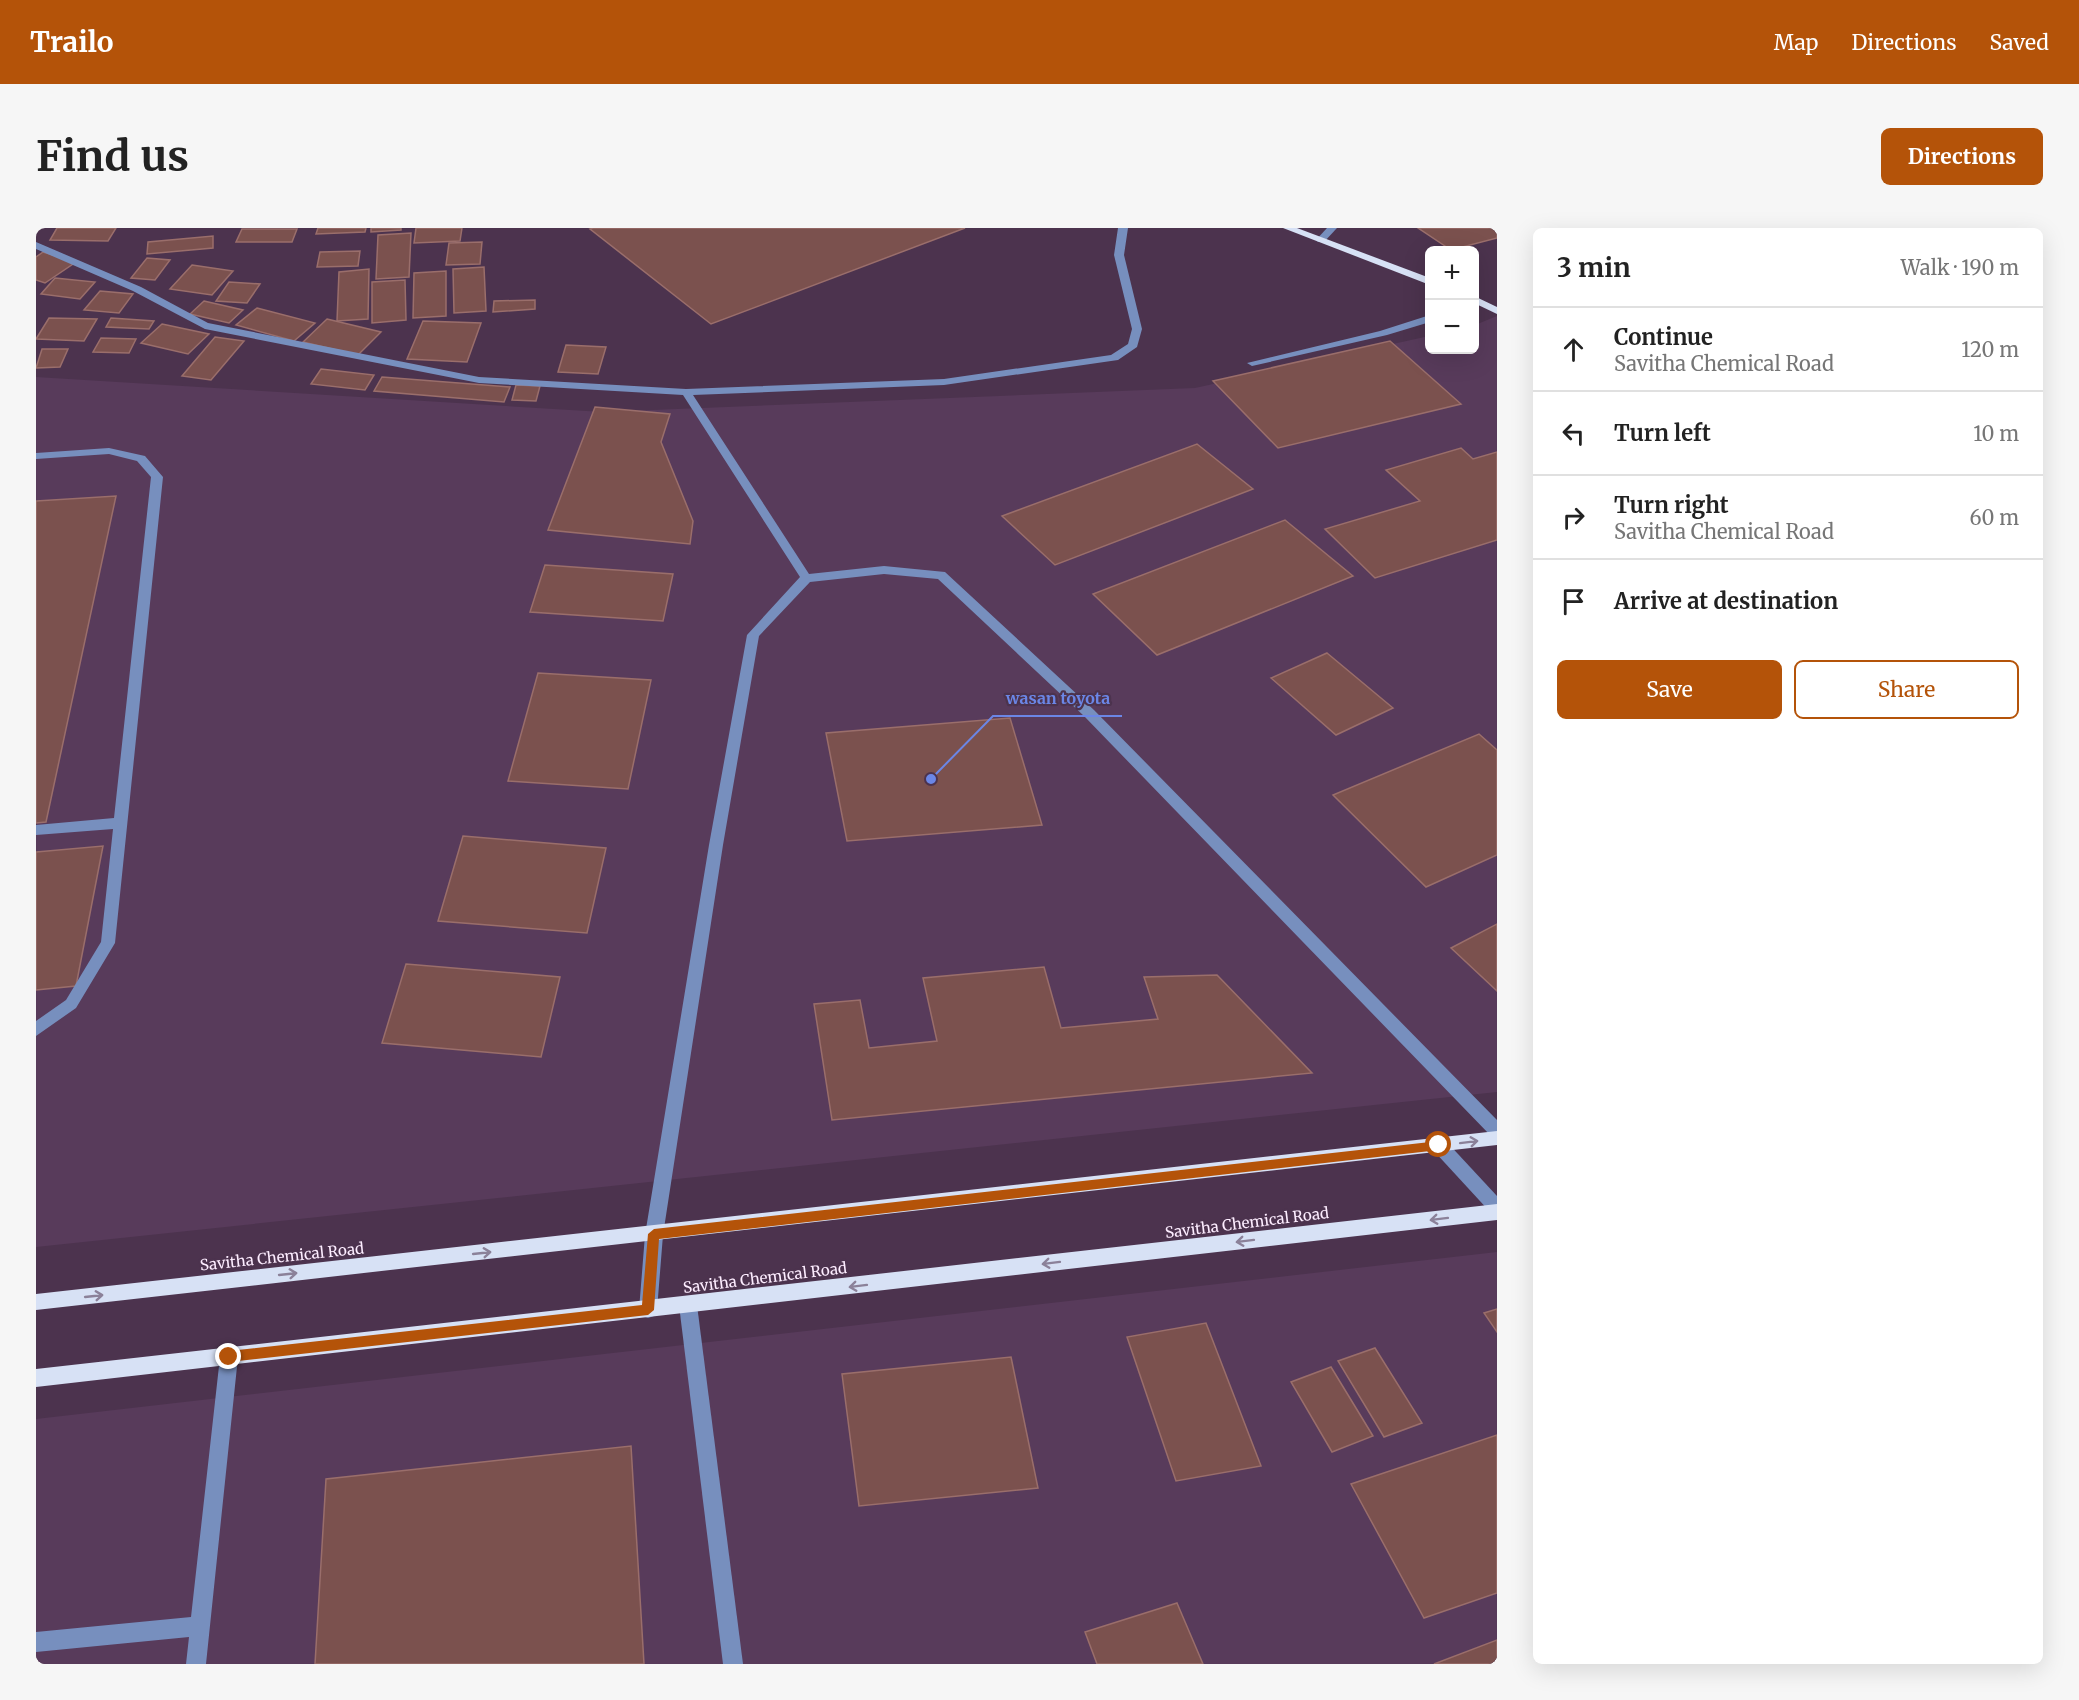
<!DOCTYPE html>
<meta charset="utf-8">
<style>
body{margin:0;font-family:Merriweather,serif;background:#f6f6f6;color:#222}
.controls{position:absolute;right:18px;top:18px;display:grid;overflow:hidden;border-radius:9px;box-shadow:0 6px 24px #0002}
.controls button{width:54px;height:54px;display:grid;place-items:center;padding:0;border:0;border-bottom:2px solid #e0e0e0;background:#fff;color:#222;font:30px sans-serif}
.stop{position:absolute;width:18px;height:18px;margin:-14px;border:4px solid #b45309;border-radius:50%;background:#fff}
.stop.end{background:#b45309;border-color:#fff;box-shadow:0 2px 6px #0008}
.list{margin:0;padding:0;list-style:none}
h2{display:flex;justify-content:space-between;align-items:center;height:78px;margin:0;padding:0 24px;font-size:26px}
h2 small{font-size:20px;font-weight:400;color:#767676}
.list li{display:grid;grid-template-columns:39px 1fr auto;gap:18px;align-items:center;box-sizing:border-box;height:84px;padding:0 24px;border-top:2px solid #e0e0e0}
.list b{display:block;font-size:22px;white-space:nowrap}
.list p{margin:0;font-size:20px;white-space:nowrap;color:#767676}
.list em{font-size:20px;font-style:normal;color:#767676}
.actions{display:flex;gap:12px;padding:18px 24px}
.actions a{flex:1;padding:14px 0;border:2px solid #b45309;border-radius:9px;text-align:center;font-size:21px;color:#b45309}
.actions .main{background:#b45309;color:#fff}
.icon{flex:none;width:33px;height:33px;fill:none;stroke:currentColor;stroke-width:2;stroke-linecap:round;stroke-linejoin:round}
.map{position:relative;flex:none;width:1461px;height:1436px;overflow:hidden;border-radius:9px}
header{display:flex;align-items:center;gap:36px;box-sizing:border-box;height:84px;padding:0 30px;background:#b45309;color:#fff}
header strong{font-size:28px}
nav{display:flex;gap:33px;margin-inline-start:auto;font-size:21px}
.intro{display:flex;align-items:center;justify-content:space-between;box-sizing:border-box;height:144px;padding:0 36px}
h1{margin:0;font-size:42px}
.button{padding:15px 27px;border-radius:9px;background:#b45309;color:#fff;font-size:21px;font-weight:700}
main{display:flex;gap:36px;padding:0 36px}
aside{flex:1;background:#fff;border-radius:9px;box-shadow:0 6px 24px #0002}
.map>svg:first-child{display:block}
.built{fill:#583b5b}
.building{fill:#7b514e;stroke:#9a6e6b;stroke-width:1.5}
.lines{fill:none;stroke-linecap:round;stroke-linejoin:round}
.minor{fill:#778fbe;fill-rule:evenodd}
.major{fill:#d7e1f5;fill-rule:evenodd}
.oneway{stroke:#8b8199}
.route{fill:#b45309}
.labels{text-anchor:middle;stroke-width:4.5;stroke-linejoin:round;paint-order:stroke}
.street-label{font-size:15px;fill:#fdedff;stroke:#4c334e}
.leader{fill:none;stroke:#6b86e6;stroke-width:2}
.callout-dot{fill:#6b86e6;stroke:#4c334e;stroke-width:2}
.callout-label{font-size:16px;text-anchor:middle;font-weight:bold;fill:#6b86e6;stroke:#4c334e;stroke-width:4.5;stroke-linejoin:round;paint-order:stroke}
</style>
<header>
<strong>Trailo</strong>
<nav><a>Map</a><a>Directions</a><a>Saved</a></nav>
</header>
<div class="intro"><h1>Find us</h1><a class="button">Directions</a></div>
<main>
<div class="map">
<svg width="1461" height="1436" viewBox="0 0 1461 1436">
<rect width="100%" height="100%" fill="#4c334e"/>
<g class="built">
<polygon points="1461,88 1461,864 0,1019 0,149 567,184 1159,160 1393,108 1394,122 1438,122 1439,97"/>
<polygon points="1461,1024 1461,1436 0,1436 0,1191"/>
</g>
<g class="building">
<polygon points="21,0 80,0 72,13 14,12"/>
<polygon points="282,0 330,0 329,4 280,6"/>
<polygon points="335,0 365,0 365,2 335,4"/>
<polygon points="380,0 426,0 424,13 378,15"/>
<polygon points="929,0 675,96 554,1 557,0"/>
<polygon points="1382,0 1461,0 1461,10 1415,22"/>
<polygon points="206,1 261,1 256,14 200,14"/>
<polygon points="375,5 373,49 340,51 342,7"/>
<polygon points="177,8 177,20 111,26 112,14"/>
<polygon points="446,14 444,36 410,37 413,15"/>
<polygon points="324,23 322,38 281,39 284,24"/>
<polygon points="7,24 40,34 9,55 0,52 0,29"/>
<polygon points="111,30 134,32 119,52 95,50"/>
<polygon points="156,37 197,43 176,67 134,61"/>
<polygon points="448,39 450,83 418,85 417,41"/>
<polygon points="333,41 332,91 301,93 303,44"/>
<polygon points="410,43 410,88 377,90 378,45"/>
<polygon points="19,50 59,54 44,71 5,66"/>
<polygon points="369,52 370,92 336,95 336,54"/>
<polygon points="193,54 224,56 211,75 180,73"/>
<polygon points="64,63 97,66 83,85 48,82"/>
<polygon points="499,72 499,81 457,84 458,73"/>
<polygon points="168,73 207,82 193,95 154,86"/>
<polygon points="221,80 279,95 258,113 200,97"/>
<polygon points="13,90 61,91 48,113 0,111"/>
<polygon points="75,90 118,93 113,101 70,99"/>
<polygon points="291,91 345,104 322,127 267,114"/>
<polygon points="387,93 445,95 431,134 371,131"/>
<polygon points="126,96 173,106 152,126 105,115"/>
<polygon points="179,109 208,113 175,152 146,148"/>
<polygon points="65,110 100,111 93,125 57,124"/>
<polygon points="1354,113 1425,176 1242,220 1177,153"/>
<polygon points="530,117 570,119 562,146 522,144"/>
<polygon points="6,121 32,121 24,139 0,140"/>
<polygon points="285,141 338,147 329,162 275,156"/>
<polygon points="346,149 474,159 468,174 338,163"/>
<polygon points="480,157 504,158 500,173 476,172"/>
<polygon points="559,179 634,186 625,214 657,293 654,316 512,302"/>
<polygon points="1161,216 1217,261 1019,337 966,288"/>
<polygon points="1425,220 1437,231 1461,224 1461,312 1339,350 1289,301 1384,273 1350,242"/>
<polygon points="80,268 10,594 0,595 0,273"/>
<polygon points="1249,292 1317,348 1121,427 1057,366"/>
<polygon points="509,337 637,346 627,393 494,384"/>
<polygon points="1291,425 1357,480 1300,507 1235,450"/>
<polygon points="502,445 615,452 592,561 472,553"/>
<polygon points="974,490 1006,597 811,613 790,505"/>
<polygon points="1443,506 1461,522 1461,627 1390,659 1297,567"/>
<polygon points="427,608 570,620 551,705 402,693"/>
<polygon points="67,618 40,758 0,762 0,624"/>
<polygon points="1461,696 1461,763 1415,720"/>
<polygon points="370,736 524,749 505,829 346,815"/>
<polygon points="1008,739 1025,800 1122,791 1108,749 1181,747 1276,845 796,892 778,776 824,772 833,820 901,813 887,750"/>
<polygon points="1461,1081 1461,1104 1448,1085"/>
<polygon points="1170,1095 1225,1238 1140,1253 1091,1109"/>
<polygon points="1339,1120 1386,1195 1348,1209 1302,1133"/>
<polygon points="975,1129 1002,1260 823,1278 806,1146"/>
<polygon points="1295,1139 1337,1208 1296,1224 1255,1154"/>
<polygon points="1461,1207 1461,1365 1388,1390 1315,1256"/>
<polygon points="595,1218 608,1436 279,1436 290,1251"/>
<polygon points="1141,1375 1167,1436 1061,1436 1049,1404"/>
<polygon points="1461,1412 1461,1436 1398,1436"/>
</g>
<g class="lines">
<g class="minor">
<polygon points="1082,0 1092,0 1088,27 1106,101 1101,119 1082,132 908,157 657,167 773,346 848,338 909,344 1058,482 1461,892 1461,910 1455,908 1048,488 902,351 848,346 774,354 723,408 687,617 627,1007 621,1082 618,1088 612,1090 606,1088 603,1082 609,1007 673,617 711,407 764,349 647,167 443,155 169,101 97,63 0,21 0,14 105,59 172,95 443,149 650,161 908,151 1075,127 1092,116 1096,101 1078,27"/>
<polygon points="1291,0 1301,0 1288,14 1282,14 1280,12"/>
<polygon points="1394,87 1394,94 1351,107 1216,138 1211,135 1344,103"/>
<polygon points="73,220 109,228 127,249 79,715 40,780 0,808 0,793 30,772 65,714 77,601 0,607 0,597 78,590 115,249 101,233 73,226 0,231 0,225"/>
<polygon points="1403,910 1409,912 1461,968 1461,988 1455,985 1397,922 1395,917 1397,912"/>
<polygon points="652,1069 658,1071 661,1077 707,1436 687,1436 643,1077 646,1071"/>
<polygon points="193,1120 199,1123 202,1129 170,1436 150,1436 153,1409 0,1424 0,1404 155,1389 184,1129 187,1123"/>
</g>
<g class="major">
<polygon points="1247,0 1261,0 1394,50 1394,57"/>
<polygon points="1438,68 1461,79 1461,86 1438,75"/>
<polygon points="1461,903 1461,917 0,1082 0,1066"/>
<polygon points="1461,976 1461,992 0,1159 0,1141"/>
</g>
</g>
<defs><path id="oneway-shaft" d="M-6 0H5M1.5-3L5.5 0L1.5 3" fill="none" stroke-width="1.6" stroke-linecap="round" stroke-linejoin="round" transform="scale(1.5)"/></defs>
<g class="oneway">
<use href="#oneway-shaft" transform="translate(1433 914) rotate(-7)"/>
<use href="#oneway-shaft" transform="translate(1403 991) rotate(173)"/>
<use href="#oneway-shaft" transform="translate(1209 1013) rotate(173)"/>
<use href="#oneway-shaft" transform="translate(446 1025) rotate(-6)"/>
<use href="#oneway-shaft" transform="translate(1015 1035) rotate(173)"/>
<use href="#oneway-shaft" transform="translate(252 1046) rotate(-6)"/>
<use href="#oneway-shaft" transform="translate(822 1058) rotate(173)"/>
<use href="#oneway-shaft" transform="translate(58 1068) rotate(-6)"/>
</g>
<polygon class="route" points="1403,913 1408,917 1403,922 623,1011 618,1082 612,1087 193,1134 187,1129 193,1123 606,1077 612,1006 618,1001"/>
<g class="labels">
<g class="street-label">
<text transform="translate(1211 995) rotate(-7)" y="5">Savitha Chemical Road</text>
<text transform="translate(246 1029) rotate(-6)" y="5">Savitha Chemical Road</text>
<text transform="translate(729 1050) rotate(-7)" y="5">Savitha Chemical Road</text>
</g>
</g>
<path class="leader" d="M895 551L957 488H1086"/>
<circle class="callout-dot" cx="895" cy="551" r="6"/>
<g class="callout-label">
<text x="1022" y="476">wasan toyota</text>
</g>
</svg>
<div class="controls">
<button>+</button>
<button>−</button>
</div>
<div class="stop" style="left:1403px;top:917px"></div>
<div class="stop end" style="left:193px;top:1129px"></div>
</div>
<aside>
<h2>3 min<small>Walk · 190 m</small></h2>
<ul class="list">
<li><svg class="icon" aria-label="ahead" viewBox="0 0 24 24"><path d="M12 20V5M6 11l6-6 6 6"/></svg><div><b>Continue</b><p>Savitha Chemical Road</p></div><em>120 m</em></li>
<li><svg class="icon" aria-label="left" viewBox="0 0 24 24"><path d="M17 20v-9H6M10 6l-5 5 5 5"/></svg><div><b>Turn left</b></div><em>10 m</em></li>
<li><svg class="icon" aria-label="right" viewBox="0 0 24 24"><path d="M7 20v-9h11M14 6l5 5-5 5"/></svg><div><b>Turn right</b><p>Savitha Chemical Road</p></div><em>60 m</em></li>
<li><svg class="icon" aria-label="arrive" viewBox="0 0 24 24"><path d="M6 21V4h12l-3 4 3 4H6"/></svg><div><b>Arrive at destination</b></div></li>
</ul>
<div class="actions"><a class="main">Save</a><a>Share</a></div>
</aside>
</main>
